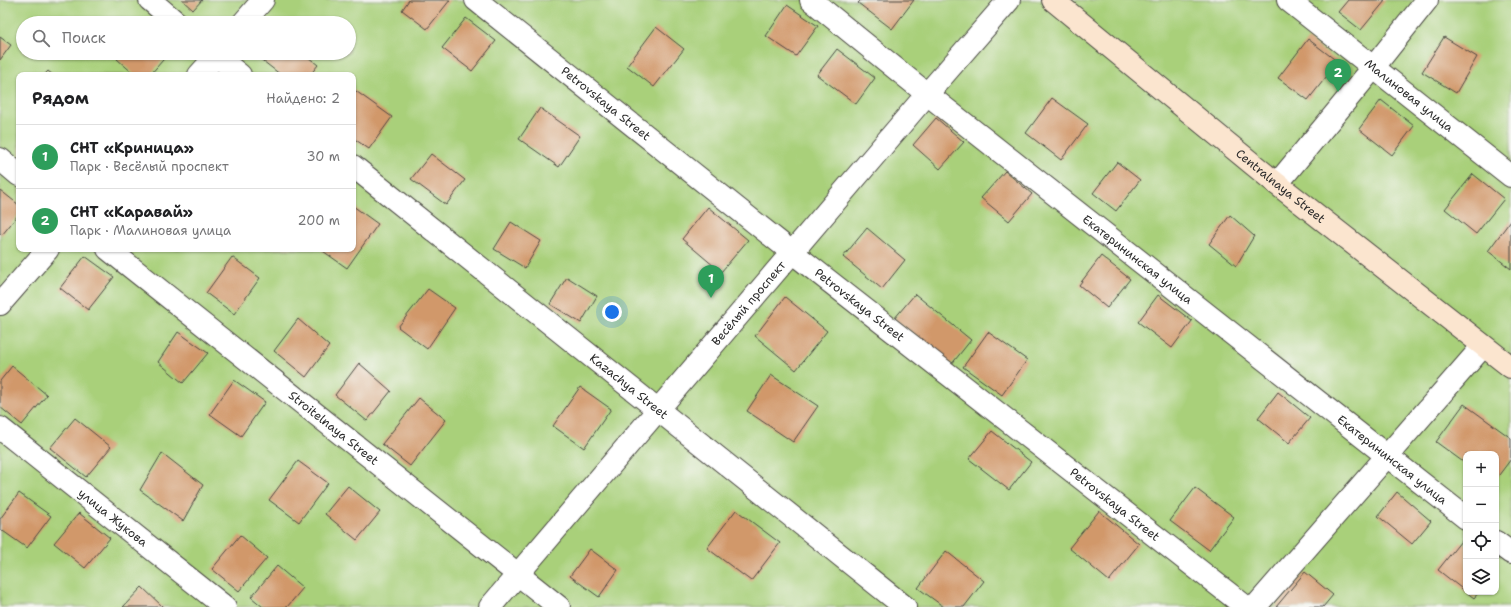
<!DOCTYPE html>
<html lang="ru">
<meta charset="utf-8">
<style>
body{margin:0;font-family:"Shantell Sans",sans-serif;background:#f2f2f2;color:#202124}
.controls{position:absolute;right:12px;bottom:12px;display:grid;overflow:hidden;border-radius:8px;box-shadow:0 1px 3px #0004}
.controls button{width:36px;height:36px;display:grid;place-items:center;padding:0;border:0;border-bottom:1px solid #e0e0e0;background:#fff;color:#202124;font:20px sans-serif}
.you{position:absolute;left:612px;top:312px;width:14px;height:14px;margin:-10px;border:3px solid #fff;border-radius:50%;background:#1a73e8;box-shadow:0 0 0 6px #1a73e833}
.badge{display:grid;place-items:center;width:26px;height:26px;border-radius:50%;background:#1f6fb2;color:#fff;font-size:13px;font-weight:700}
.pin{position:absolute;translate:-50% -33px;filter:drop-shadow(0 1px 2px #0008)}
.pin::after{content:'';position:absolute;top:21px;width:14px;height:12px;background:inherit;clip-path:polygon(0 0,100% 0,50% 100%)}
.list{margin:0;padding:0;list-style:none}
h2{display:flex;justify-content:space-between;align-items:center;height:52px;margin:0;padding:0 16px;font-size:17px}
h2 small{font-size:13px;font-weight:400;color:#757577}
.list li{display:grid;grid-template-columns:26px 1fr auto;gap:12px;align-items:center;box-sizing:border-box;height:64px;padding:0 16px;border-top:1px solid #e0e0e0}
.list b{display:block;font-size:15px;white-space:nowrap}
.list p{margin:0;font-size:13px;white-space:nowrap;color:#757577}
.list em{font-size:13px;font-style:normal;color:#757577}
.icon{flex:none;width:22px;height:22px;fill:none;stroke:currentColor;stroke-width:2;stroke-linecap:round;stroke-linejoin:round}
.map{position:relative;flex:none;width:1511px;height:607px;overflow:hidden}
.search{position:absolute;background:#fff;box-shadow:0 1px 3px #0004;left:16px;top:16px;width:340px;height:44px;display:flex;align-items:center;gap:10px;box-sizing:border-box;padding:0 14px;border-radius:22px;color:#757577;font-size:15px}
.panel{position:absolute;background:#fff;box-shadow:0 1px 3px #0004;left:16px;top:72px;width:340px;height:180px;border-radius:8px}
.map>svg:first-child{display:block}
.green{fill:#a9d07a;stroke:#6a7e52;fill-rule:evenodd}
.building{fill:#d1986b}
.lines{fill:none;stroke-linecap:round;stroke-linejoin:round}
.street-casing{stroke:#484640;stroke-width:24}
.secondary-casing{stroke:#484640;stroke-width:24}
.street{stroke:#fff;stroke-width:22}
.secondary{stroke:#fbe5cf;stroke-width:22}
.labels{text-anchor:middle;stroke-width:3.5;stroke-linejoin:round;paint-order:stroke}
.street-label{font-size:12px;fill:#2b2b2b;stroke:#f6f6f2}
</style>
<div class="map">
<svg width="1511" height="607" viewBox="0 0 1511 607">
<rect width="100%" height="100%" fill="#f6f6f2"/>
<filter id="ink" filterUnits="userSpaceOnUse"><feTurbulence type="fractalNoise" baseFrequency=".025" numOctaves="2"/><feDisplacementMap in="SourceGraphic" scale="8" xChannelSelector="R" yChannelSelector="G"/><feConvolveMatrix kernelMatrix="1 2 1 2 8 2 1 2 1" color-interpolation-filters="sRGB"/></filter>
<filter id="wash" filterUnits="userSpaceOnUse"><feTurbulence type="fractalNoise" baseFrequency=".012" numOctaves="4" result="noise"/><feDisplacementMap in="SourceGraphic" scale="16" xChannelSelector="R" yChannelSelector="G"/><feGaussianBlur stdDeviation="0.9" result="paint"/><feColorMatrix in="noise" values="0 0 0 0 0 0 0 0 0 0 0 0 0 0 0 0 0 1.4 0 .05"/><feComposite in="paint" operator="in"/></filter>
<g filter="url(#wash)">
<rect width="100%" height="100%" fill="#ebddb9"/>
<path class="green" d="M0,0H1511V607H0ZM23,23H349V53H23ZM19,75H353V249H19ZM1466,454H1496V592H1466Z"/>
<g id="blocks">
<g class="building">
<polygon points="182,0 202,0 193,10"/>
<polygon points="409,0 450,0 427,29 402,10"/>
<polygon points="861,0 914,0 892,29 858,3"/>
<polygon points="1348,0 1384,0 1385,1 1361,30 1338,12"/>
<polygon points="787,5 818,26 796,56 766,36"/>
<polygon points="466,18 496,41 472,71 442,48"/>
<polygon points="656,27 684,49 654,87 627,66"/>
<polygon points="0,37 11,45 0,60"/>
<polygon points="1444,37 1477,57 1456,93 1422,72"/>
<polygon points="1308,39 1338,62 1308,100 1278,78"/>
<polygon points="837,49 875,78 856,104 817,75"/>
<polygon points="123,53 169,53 150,75 135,75 117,59"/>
<polygon points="255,53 303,53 318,65 310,75 281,75 254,54"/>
<polygon points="48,71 53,75 44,75"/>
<polygon points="353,89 392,117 369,149 353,138"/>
<polygon points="1052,98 1088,124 1061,160 1026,133"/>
<polygon points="1381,100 1414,126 1392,155 1359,129"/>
<polygon points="540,108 580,136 559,167 519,139"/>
<polygon points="936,118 964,142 940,169 913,145"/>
<polygon points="431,154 465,180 446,205 411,179"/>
<polygon points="1117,162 1140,180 1116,211 1093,193"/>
<polygon points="1005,171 1032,194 1009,221 981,198"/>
<polygon points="1473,174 1504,199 1476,234 1445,209"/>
<polygon points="0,190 19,205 19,214 2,235 0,233"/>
<polygon points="353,206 378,224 347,268 320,249 353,249"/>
<polygon points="708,207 748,240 721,272 682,239"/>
<polygon points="1230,215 1254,236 1236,266 1209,244"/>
<polygon points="1511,220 1511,269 1488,251"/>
<polygon points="511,222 541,241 525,268 494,249"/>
<polygon points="867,228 905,260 882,289 843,257"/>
<polygon points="85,256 114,277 88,310 60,288"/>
<polygon points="1101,256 1130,279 1107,308 1079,285"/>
<polygon points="232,257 260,278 234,314 206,293"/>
<polygon points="567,277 597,296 581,323 550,304"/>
<polygon points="428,289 455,308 427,349 398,327"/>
<polygon points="915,294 971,340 951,365 894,319"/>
<polygon points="1158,295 1192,321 1172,348 1138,322"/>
<polygon points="785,297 827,331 796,370 755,336"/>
<polygon points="298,319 329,346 306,377 274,351"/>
<polygon points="178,332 208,353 183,383 158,362"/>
<polygon points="988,332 1027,360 1002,395 963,367"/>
<polygon points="359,363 391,391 367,421 335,395"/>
<polygon points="12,366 47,395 22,425 0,407 0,381"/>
<polygon points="771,375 818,406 793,442 747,411"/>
<polygon points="234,380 265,402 241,436 210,414"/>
<polygon points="580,387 611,409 584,448 553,426"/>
<polygon points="1278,392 1310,418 1289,443 1258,418"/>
<polygon points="419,398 446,420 410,466 382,444"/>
<polygon points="1464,404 1511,438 1511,459 1496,479 1496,454 1466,454 1466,464 1436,442"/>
<polygon points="75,418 111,447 86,477 50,448"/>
<polygon points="992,431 1031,462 1009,490 969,459"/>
<polygon points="162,453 203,485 183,521 140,490"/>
<polygon points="298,461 328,483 299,522 269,500"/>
<polygon points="348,486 380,512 357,540 325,514"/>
<polygon points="1195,488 1234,517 1209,550 1170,521"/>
<polygon points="1397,492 1431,521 1412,544 1378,516"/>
<polygon points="19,493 51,516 27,548 0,529 0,519"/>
<polygon points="736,510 780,543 751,581 707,548"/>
<polygon points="1099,511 1139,544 1109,581 1069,548"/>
<polygon points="79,513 110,538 85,568 54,543"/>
<polygon points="240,535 267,558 239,591 212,569"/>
<polygon points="1461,541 1466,545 1466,592 1438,570"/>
<polygon points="590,549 618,570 599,597 570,576"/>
<polygon points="946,551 984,581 964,607 944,607 918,588"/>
<polygon points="277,566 303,588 287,607 263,607 251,597"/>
<polygon points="1305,572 1333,595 1323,607 1276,607"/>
<polygon points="142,587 163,607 123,607"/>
<polygon points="1466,592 1479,592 1474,598"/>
</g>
</g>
</g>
<g filter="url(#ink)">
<use href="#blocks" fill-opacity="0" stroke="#484640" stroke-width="1"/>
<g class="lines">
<defs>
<g id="street">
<polyline points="150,0 177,23"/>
<path id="s1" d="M476,0L793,253L1246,607"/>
<path id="s2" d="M811,0L927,94L1466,518"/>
<path id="s3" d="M1288,0L1511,176"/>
<polyline points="243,23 263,0"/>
<polyline points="213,53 240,75"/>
<polyline points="199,75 219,53"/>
<polyline points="0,159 19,175"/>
<path id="s4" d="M353,166L905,607"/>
<polyline points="1277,184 1373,68 1427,0"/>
<path id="s5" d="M108,249L559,607"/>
<polyline points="0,304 48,249"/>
<path id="s6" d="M0,428L225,607"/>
<polyline points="1496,542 1511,553"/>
<path id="s7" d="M490,607L927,94L1009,0"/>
<polyline points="1255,607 1483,346"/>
</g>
<g id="secondary">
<path id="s8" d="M1053,0L1277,184L1511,367"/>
</g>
</defs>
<use href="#street" class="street-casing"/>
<use href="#secondary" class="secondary-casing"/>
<use href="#street" class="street"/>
<use href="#secondary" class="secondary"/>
</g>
</g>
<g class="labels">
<g class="street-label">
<text dy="4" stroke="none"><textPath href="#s3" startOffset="154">Малиновая улица</textPath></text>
<text dy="4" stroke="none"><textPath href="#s1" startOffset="166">Petrovskaya Street</textPath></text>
<text dy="4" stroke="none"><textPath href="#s8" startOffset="294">Centralnaya Street</textPath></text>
<text dy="4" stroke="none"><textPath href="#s2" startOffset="417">Екатерининская улица</textPath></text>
<text dy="4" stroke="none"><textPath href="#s7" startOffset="399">Весёлый проспект</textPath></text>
<text dy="4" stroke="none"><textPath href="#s1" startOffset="490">Petrovskaya Street</textPath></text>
<text dy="4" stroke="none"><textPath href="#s4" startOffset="353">Kazachya Street</textPath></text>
<text dy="4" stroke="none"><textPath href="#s5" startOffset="288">Stroitelnaya Street</textPath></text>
<text dy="4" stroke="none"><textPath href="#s2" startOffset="741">Екатерининская улица</textPath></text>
<text dy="4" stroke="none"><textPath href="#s1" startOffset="814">Petrovskaya Street</textPath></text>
<text dy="4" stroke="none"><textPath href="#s6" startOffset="144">улица Жукова</textPath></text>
</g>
</g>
</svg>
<div class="controls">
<button>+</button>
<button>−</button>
<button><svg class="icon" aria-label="locate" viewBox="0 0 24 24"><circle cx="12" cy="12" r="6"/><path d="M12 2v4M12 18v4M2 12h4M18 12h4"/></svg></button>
<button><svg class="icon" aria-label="layers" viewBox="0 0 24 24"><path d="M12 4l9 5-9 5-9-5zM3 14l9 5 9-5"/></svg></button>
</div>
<div class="you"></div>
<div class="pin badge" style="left:711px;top:298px;background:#2e9e5b">1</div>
<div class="pin badge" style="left:1338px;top:92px;background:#2e9e5b">2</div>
<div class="search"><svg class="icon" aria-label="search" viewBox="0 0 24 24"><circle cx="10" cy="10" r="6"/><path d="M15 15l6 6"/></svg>Поиск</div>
<section class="panel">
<h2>Рядом<small>Найдено: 2</small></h2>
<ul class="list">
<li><span class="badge" style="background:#2e9e5b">1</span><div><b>СНТ «Криница»</b><p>Парк · Весёлый проспект</p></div><em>30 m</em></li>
<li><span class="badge" style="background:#2e9e5b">2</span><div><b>СНТ «Каравай»</b><p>Парк · Малиновая улица</p></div><em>200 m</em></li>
</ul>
</section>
</div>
